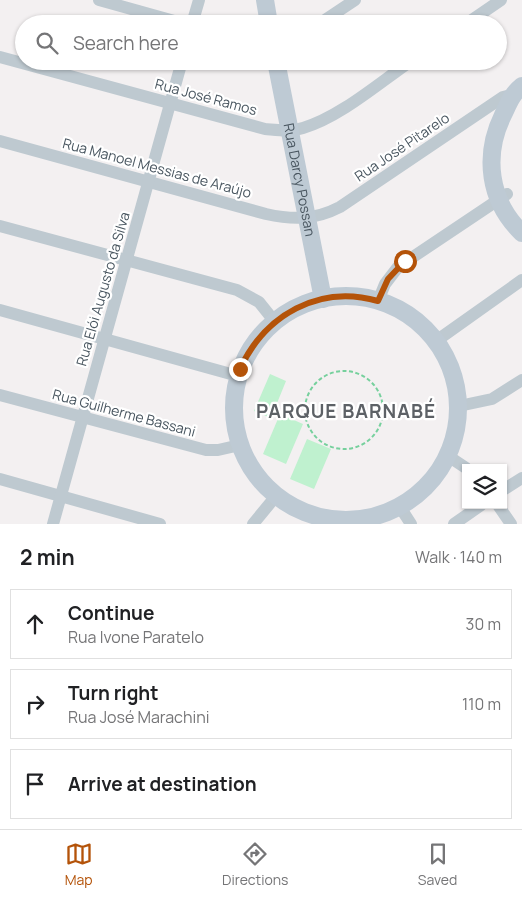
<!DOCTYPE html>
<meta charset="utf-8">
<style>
body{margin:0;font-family:Manrope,sans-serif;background:#f6f6f6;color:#202124}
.controls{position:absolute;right:15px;bottom:15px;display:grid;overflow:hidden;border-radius:0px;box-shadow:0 1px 4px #0004}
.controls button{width:45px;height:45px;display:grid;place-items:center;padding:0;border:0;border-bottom:1px solid #e0e0e0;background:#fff;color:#202124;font:25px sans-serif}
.stop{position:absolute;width:15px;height:15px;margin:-11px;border:4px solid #b45309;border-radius:50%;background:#fff}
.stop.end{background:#b45309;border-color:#fff;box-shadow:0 1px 5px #0008}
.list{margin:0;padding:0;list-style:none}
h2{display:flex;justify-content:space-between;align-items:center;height:65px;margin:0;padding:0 20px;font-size:21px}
h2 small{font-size:16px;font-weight:400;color:#757577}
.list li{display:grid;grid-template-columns:32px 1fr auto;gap:15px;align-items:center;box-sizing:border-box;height:70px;margin:0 10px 10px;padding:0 10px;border:1px solid #e0e0e0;border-radius:0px}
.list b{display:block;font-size:19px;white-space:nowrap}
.list p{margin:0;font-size:16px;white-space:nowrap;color:#757577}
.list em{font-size:16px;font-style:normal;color:#757577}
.icon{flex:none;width:28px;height:28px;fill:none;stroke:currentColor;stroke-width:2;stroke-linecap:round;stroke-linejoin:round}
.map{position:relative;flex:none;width:522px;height:524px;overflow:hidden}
.search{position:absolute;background:#fff;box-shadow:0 1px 4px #0004;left:15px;right:15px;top:15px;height:55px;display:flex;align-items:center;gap:12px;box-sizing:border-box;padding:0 18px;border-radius:28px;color:#757577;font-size:19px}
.sheet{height:305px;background:#fff}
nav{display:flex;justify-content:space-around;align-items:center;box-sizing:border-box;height:70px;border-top:1px solid #e0e0e0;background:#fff;font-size:14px;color:#757577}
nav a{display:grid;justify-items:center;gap:2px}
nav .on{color:#b45309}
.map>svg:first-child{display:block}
.green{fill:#bff1cf}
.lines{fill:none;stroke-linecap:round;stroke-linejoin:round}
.path{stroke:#76d09d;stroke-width:2;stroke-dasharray:4 2.5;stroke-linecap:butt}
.street{stroke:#bec9d0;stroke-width:12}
.secondary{stroke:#becad4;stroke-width:18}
.route{stroke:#b45309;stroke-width:6}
.labels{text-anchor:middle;stroke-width:4.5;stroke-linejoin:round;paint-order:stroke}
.street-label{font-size:14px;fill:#48555f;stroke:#fff}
.district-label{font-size:19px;font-weight:bold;letter-spacing:1px;fill:#5d6166;stroke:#fff}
</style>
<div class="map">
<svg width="522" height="524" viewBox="0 0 522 524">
<rect width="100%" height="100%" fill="#f3f0f1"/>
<g class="green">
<polygon points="270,374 286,381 271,418 254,411"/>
<polygon points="280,414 303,424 286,464 263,454"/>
<polygon points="307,439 331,449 314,489 290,479"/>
</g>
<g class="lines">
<circle class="path" cx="344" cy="410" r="39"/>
<g class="street">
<polyline points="99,0 185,24"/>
<polyline points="192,24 199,0"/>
<polyline points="319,24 355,0"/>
<polyline points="466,24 501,0"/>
<path d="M0,57L265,129C278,130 291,132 303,128C340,117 379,83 411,61"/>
<path d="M0,141L266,214C293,220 315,220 340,207L503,97L511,95"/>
<polyline points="0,226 237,290 259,302 275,322"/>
<polyline points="378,301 385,284 398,267 507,194"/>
<polyline points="0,310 238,376"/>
<polyline points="436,341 522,280"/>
<polyline points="0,395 206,450 218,450 240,445"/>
<polyline points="459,406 492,399 522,380"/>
<polyline points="448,456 466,468"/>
<polyline points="0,479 160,524"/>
<polyline points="503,490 522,478"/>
<polyline points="498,505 511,524"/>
<polyline points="400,507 411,524"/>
<polyline points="53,524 182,61"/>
<polyline points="253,524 276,496"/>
<polyline points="454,524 481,505"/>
</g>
<g class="secondary">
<polyline points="265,0 269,24"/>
<path id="s1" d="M276,61L323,299"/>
<path d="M522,86C511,95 509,103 503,115C483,156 489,201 522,233"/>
<circle cx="346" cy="408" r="112"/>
</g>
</g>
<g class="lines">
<path class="route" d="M240,369C265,315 319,284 378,301L388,279L405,261"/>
</g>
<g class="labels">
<g class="street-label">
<text transform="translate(206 97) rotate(15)" y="5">Rua José Ramos</text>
<text transform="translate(402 147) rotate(-34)" y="5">Rua José Pitarelo</text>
<text transform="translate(157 168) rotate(15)" y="5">Rua Manoel Messias de Araújo</text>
<text dy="5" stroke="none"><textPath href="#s1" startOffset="121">Rua Darcy Possan</textPath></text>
<text transform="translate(103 289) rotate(-74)" y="5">Rua Elói Augusto da Silva</text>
<text transform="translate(124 413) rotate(15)" y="5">Rua Guilherme Bassani</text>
</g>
<g class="district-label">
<text x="346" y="418">PARQUE BARNABÉ</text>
</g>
</g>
</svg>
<div class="controls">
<button><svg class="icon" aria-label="layers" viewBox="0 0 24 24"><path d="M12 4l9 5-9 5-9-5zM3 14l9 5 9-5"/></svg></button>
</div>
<div class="stop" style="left:405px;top:261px"></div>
<div class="stop end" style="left:240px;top:369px"></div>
<div class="search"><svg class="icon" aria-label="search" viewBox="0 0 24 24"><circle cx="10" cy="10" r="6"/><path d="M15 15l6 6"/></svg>Search here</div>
</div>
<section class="sheet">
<h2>2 min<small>Walk · 140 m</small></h2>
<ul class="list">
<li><svg class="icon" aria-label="ahead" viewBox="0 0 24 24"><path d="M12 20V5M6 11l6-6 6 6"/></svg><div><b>Continue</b><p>Rua Ivone Paratelo</p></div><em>30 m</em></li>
<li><svg class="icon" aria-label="right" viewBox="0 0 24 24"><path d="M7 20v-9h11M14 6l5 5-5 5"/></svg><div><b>Turn right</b><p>Rua José Marachini</p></div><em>110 m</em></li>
<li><svg class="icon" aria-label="arrive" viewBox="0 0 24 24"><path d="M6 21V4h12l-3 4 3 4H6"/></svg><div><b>Arrive at destination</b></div></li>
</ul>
</section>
<nav>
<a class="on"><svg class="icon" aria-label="map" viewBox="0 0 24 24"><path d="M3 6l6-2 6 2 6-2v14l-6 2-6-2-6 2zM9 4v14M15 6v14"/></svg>Map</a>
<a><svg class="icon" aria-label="directions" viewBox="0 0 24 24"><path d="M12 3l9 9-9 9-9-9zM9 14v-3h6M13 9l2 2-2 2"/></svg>Directions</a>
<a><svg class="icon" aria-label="saved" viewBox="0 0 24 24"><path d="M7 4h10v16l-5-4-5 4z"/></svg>Saved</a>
</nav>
